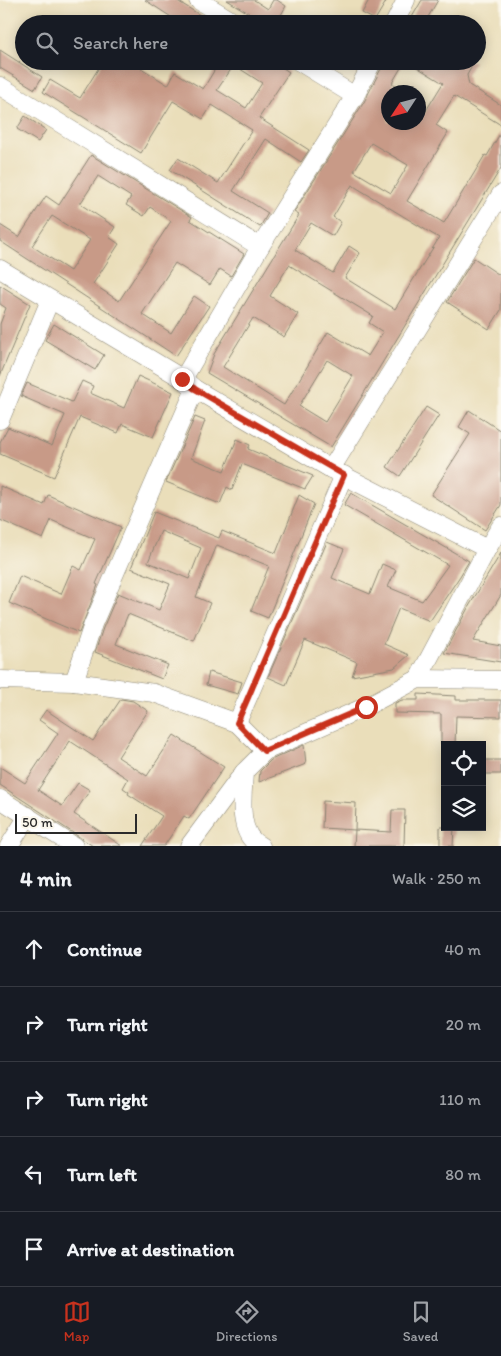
<!DOCTYPE html>
<meta charset="utf-8">
<style>
body{margin:0;font-family:Itim,sans-serif;background:#20242c;color:#f1f3f6}
.controls{position:absolute;right:15px;bottom:15px;display:grid;overflow:hidden;border-radius:0px;box-shadow:0 2px 12px #0003}
.controls button{width:45px;height:45px;display:grid;place-items:center;padding:0;border:0;border-bottom:1px solid #363941;background:#171b24;color:#f1f3f6;font:25px sans-serif}
.compass{position:absolute;left:381px;top:85px;width:45px;height:45px;border-radius:50%;background:#171b24;box-shadow:0 2px 12px #0003;rotate:234deg}
.scale{position:absolute;left:15px;bottom:12px;width:122px;box-sizing:border-box;padding-left:5px;border:2px solid #2b2b2b;border-top:0;font-size:14px;line-height:18px;white-space:nowrap;color:#2b2b2b;-webkit-text-stroke:4px #fbf7ec;paint-order:stroke}
.stop{position:absolute;width:15px;height:15px;margin:-11px;border:4px solid #c8321e;border-radius:50%;background:#fff}
.stop.end{background:#c8321e;border-color:#fff;box-shadow:0 1px 5px #0008}
.list{margin:0;padding:0;list-style:none}
h2{display:flex;justify-content:space-between;align-items:center;height:65px;margin:0;padding:0 20px;font-size:21px}
h2 small{font-size:16px;font-weight:400;color:#9ea1a6}
.list li{display:grid;grid-template-columns:32px 1fr auto;gap:15px;align-items:center;box-sizing:border-box;height:75px;padding:0 20px;border-top:1px solid #363941}
.list b{display:block;font-size:19px;white-space:nowrap}
.list em{font-size:16px;font-style:normal;color:#9ea1a6}
.icon{flex:none;width:28px;height:28px;fill:none;stroke:currentColor;stroke-width:2;stroke-linecap:round;stroke-linejoin:round}
.map{position:relative;flex:none;width:501px;height:846px;overflow:hidden}
.search{position:absolute;background:#171b24;box-shadow:0 2px 12px #0003;left:15px;right:15px;top:15px;height:55px;display:flex;align-items:center;gap:12px;box-sizing:border-box;padding:0 18px;border-radius:28px;color:#9ea1a6;font-size:19px}
.sheet{height:440px;background:#171b24}
nav{display:flex;justify-content:space-around;align-items:center;box-sizing:border-box;height:70px;border-top:1px solid #363941;background:#171b24;font-size:14px;color:#9ea1a6}
nav a{display:grid;justify-items:center;gap:2px}
nav .on{color:#c8321e}
.map>svg:first-child{display:block}
.building{fill:#c89a87;fill-rule:evenodd}
.lines{fill:none;stroke-linecap:round;stroke-linejoin:round}
.minor-casing{stroke:#8a8472;stroke-width:19}
.minor{stroke:#fff;stroke-width:18}
.route{stroke:#c8321e;stroke-width:6}
</style>
<div class="map">
<svg width="501" height="846" viewBox="0 0 501 846">
<rect width="100%" height="100%" fill="#fbf7ec"/>
<filter id="ink" filterUnits="userSpaceOnUse"><feTurbulence type="fractalNoise" baseFrequency=".02" numOctaves="2"/><feDisplacementMap in="SourceGraphic" scale="10" xChannelSelector="R" yChannelSelector="G"/><feConvolveMatrix kernelMatrix="1 2 1 2 8 2 1 2 1" color-interpolation-filters="sRGB"/></filter>
<filter id="wash" filterUnits="userSpaceOnUse"><feTurbulence type="fractalNoise" baseFrequency=".0096" numOctaves="4" result="noise"/><feDisplacementMap in="SourceGraphic" scale="20" xChannelSelector="R" yChannelSelector="G"/><feGaussianBlur stdDeviation="1.12" result="paint"/><feColorMatrix in="noise" values="0 0 0 0 0 0 0 0 0 0 0 0 0 0 0 0 0 1.4 0 .05"/><feComposite in="paint" operator="in"/></filter>
<g filter="url(#wash)">
<rect width="100%" height="100%" fill="#eadeba"/>
<g id="blocks">
<g class="building">
<polygon points="145,0 176,0 214,24 182,24"/>
<polygon points="227,0 254,0 268,9 273,0 277,0 286,6 276,24 267,24"/>
<polygon points="369,0 387,0 375,20 362,13"/>
<polygon points="422,0 438,0 424,24 408,24"/>
<polygon points="0,50 42,77 35,89 0,68"/>
<path d="M103,61H130L168,85L175,72L203,89L220,61H273L289,72L259,118L309,150L301,162L266,139L233,191L268,213L260,227L170,170L178,158L218,183L252,130L212,105L203,119L173,101L141,153L43,92L50,80L80,98ZM234,65L262,83L246,108L217,90Z"/>
<path d="M385,61H405L392,83L408,92H388V122H419L443,83L407,61H475L467,75L469,85L501,105V125L454,96L436,125L448,133L407,201L444,223L485,155L487,156L501,132V168L331,447L207,373L214,354L299,215L294,212L364,102ZM371,143L408,165L391,193L354,171ZM352,185L439,238L395,309L345,278L360,253L349,246L333,273L295,250L311,223L333,236L341,222L333,217ZM289,265L373,316L369,323L383,332L368,356L328,332L284,405L223,367L253,318L284,337L298,314L270,296ZM327,360L353,376L325,422L299,406Z"/>
<polygon points="25,116 46,130 38,142 17,129"/>
<path d="M91,155L192,217L190,220L244,254L231,276L220,269L210,285L175,263L142,314L171,333L194,296L209,306L176,356L0,241V225L19,237L46,196L59,205ZM98,176L131,197L126,205L144,216L150,207L171,221L119,301L93,284L119,244L109,237L115,227L80,204ZM52,216L90,240L70,271L32,246Z"/>
<polygon points="474,258 501,276 501,310 489,329 447,302"/>
<polygon points="0,285 30,304 0,376 0,324 6,308 0,304"/>
<polygon points="54,324 104,355 95,370 45,340"/>
<polygon points="138,376 173,392 153,437 122,424 118,433 80,417 54,477 0,454 0,442 8,427 52,446 65,415 21,396 27,383 72,402 82,381 93,386 90,393 124,408"/>
<polygon points="426,407 439,415 400,476 387,467"/>
<polygon points="469,410 501,431 501,505 485,530 431,495 470,434 459,427"/>
<polygon points="195,417 205,421 191,458 224,471 237,439 250,445 248,449 313,476 305,489 242,464 232,490 227,487 220,504 166,482"/>
<polygon points="0,486 44,505 48,495 121,527 96,584 98,585 79,633 9,603 20,576 61,594 73,566 81,570 95,539 51,520 43,539 0,520"/>
<polygon points="351,493 469,561 460,576 430,621 399,608 384,644 409,655 394,668 352,676 357,662 305,640 286,685 268,677 327,542 344,549 332,578 370,594 382,564 396,570 388,587 422,601 448,565 344,505"/>
<path d="M299,495L314,504L268,618L251,611L269,566L217,545L196,597L210,603L194,641L128,614L116,644L168,665L162,679L95,652L103,628L118,593L159,610L170,584L131,568L154,512L219,538L222,531L276,553ZM161,531L201,548L189,579L148,562Z"/>
<polygon points="501,553 501,595 473,641 501,646 501,662 444,653 468,608"/>
<polygon points="209,672 242,682 238,694 206,685"/>
<polygon points="418,694 456,696 456,700 501,700 501,717 456,716 455,745 441,745 441,714 395,713 395,703 402,700 418,700"/>
<polygon points="121,699 133,701 148,711 118,757 147,776 174,735 224,767 189,819 184,816 164,846 142,846 162,816 128,794 129,792 123,788 128,779 70,741 38,790 62,806 78,783 90,790 74,814 122,846 93,846 0,785 0,767 25,783 58,733 39,720 46,710 93,741"/>
<polygon points="304,745 306,764 259,782 260,771 271,760"/>
<rect x="482" y="760" width="19" height="14"/>
<polygon points="323,801 356,803 355,830 322,828"/>
<polygon points="392,810 405,810 404,846 354,846 355,830 391,832"/>
<polygon points="440,827 454,827 453,846 440,846"/>
</g>
</g>
</g>
<g filter="url(#ink)">
<use href="#blocks" fill-opacity="0" stroke="#8a8472" stroke-width="1"/>
<g class="lines">
<defs>
<g id="minor">
<polyline points="198,0 237,24"/>
<polyline points="394,24 406,0"/>
<polyline points="298,61 355,96"/>
<polyline points="0,86 260,247"/>
<polyline points="0,269 183,379 195,389 331,469 487,549"/>
<polyline points="183,379 260,247 355,96 373,61"/>
<polyline points="0,420 50,300"/>
<polyline points="331,469 501,194"/>
<polyline points="418,679 487,549 501,526"/>
<polyline points="0,680 74,682 93,624 195,389"/>
<polyline points="74,682 154,693 237,723"/>
<polyline points="265,751 237,723 344,475"/>
<path d="M244,772C243,795 236,835 261,846"/>
<polyline points="0,799 74,846"/>
<polyline points="9,846 28,816"/>
<polyline points="189,846 244,772 265,751 365,707 418,679 501,680"/>
</g>
</defs>
<use href="#minor" class="minor-casing"/>
<use href="#minor" class="minor"/>
</g>
</g>
<g class="lines" filter="url(#ink)">
<polyline class="route" points="182,379 195,389 344,475 237,723 264,751 366,707"/>
</g>
</svg>
<div class="controls">
<button><svg class="icon" aria-label="locate" viewBox="0 0 24 24"><circle cx="12" cy="12" r="6"/><path d="M12 2v4M12 18v4M2 12h4M18 12h4"/></svg></button>
<button><svg class="icon" aria-label="layers" viewBox="0 0 24 24"><path d="M12 4l9 5-9 5-9-5zM3 14l9 5 9-5"/></svg></button>
</div>
<svg class="compass" viewBox="-18 -18 36 36"><path d="M0-13l5 13h-10z" fill="#e53935"/><path d="M0 13l5-13h-10z" fill="#9ea1a6"/></svg>
<div class="scale">50 m</div>
<div class="stop" style="left:366px;top:707px"></div>
<div class="stop end" style="left:182px;top:379px"></div>
<div class="search"><svg class="icon" aria-label="search" viewBox="0 0 24 24"><circle cx="10" cy="10" r="6"/><path d="M15 15l6 6"/></svg>Search here</div>
</div>
<section class="sheet">
<h2>4 min<small>Walk · 250 m</small></h2>
<ul class="list">
<li><svg class="icon" aria-label="ahead" viewBox="0 0 24 24"><path d="M12 20V5M6 11l6-6 6 6"/></svg><div><b>Continue</b></div><em>40 m</em></li>
<li><svg class="icon" aria-label="right" viewBox="0 0 24 24"><path d="M7 20v-9h11M14 6l5 5-5 5"/></svg><div><b>Turn right</b></div><em>20 m</em></li>
<li><svg class="icon" aria-label="right" viewBox="0 0 24 24"><path d="M7 20v-9h11M14 6l5 5-5 5"/></svg><div><b>Turn right</b></div><em>110 m</em></li>
<li><svg class="icon" aria-label="left" viewBox="0 0 24 24"><path d="M17 20v-9H6M10 6l-5 5 5 5"/></svg><div><b>Turn left</b></div><em>80 m</em></li>
<li><svg class="icon" aria-label="arrive" viewBox="0 0 24 24"><path d="M6 21V4h12l-3 4 3 4H6"/></svg><div><b>Arrive at destination</b></div></li>
</ul>
</section>
<nav>
<a class="on"><svg class="icon" aria-label="map" viewBox="0 0 24 24"><path d="M3 6l6-2 6 2 6-2v14l-6 2-6-2-6 2zM9 4v14M15 6v14"/></svg>Map</a>
<a><svg class="icon" aria-label="directions" viewBox="0 0 24 24"><path d="M12 3l9 9-9 9-9-9zM9 14v-3h6M13 9l2 2-2 2"/></svg>Directions</a>
<a><svg class="icon" aria-label="saved" viewBox="0 0 24 24"><path d="M7 4h10v16l-5-4-5 4z"/></svg>Saved</a>
</nav>
